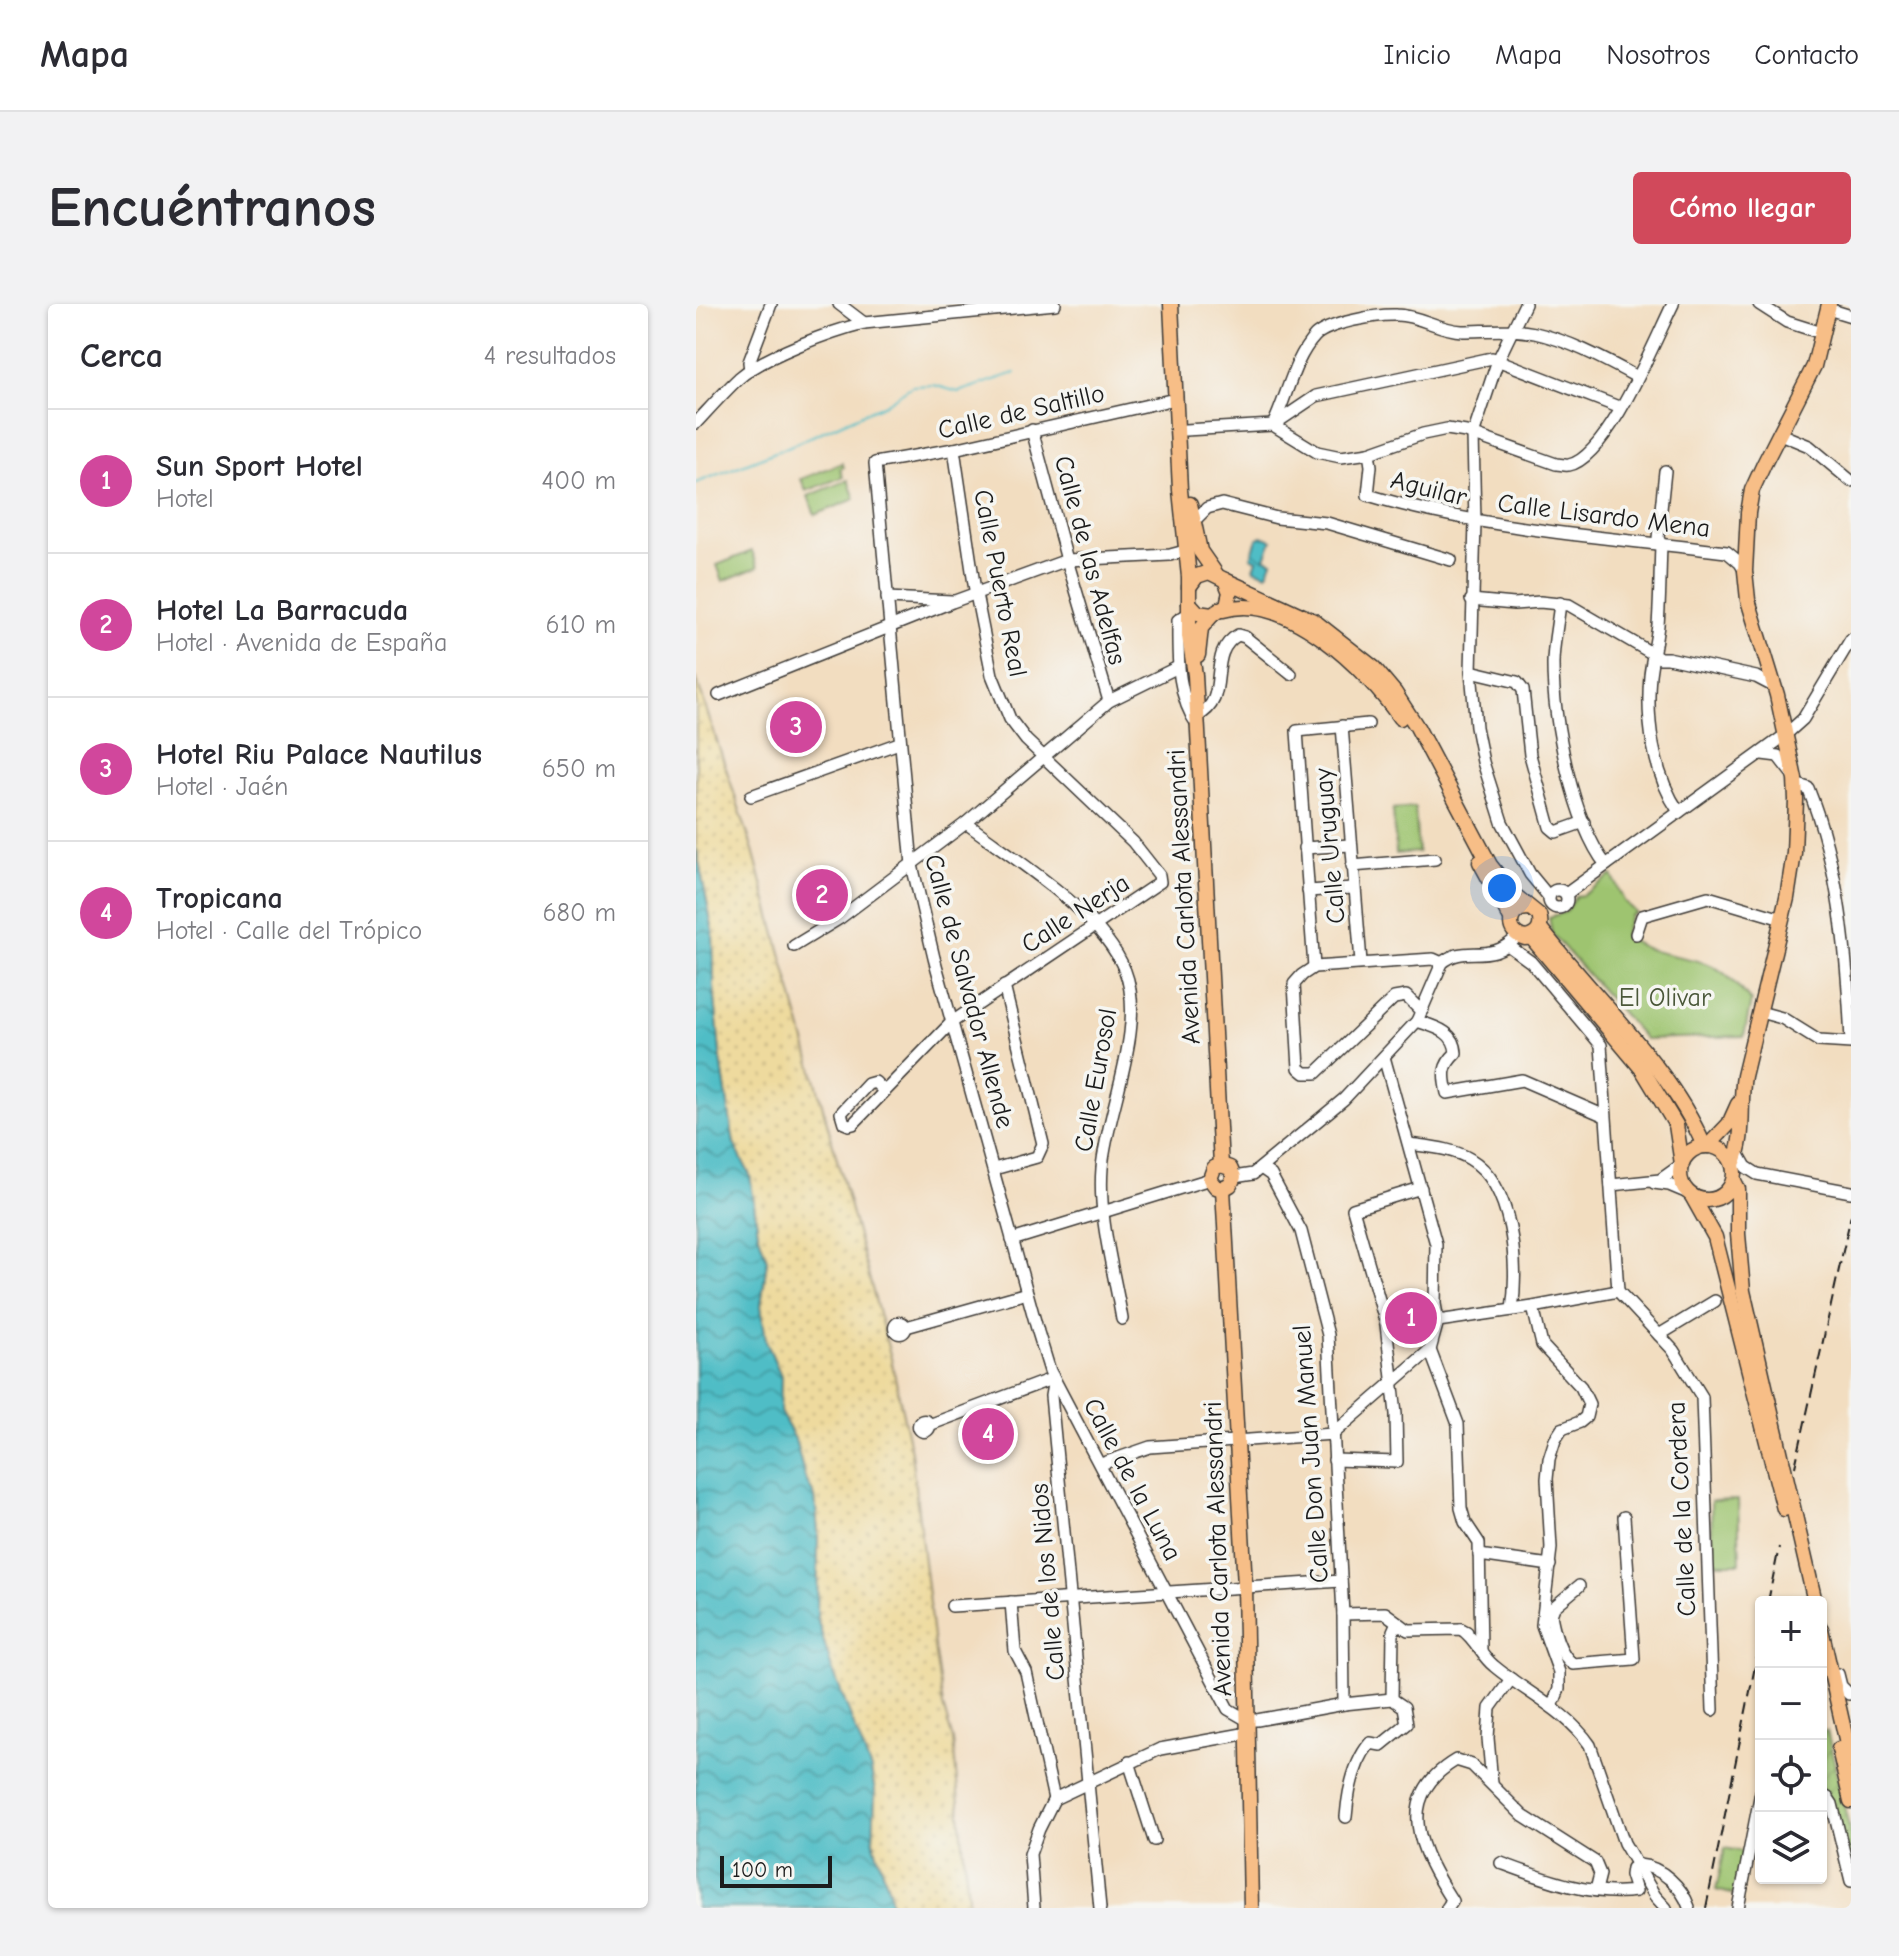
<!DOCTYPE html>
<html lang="es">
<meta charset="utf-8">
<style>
body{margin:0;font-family:"Comic Neue",sans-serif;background:#f2f2f3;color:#2b2b33}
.controls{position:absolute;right:24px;bottom:24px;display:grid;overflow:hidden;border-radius:8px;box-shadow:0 2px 6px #0004}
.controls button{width:72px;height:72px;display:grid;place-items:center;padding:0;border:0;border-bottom:2px solid #e1e1e2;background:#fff;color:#2b2b33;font:40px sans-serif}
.scale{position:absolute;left:24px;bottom:20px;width:112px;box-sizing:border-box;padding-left:8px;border:4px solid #1c1c1c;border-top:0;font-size:22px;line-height:28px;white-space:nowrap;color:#1c1c1c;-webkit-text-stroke:6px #f6f6f2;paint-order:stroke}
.you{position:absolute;left:806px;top:584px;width:28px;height:28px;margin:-20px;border:6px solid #fff;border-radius:50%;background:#1a73e8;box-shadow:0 0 0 12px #1a73e833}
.badge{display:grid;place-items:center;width:52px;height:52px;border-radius:50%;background:#d1495b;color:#fff;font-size:26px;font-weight:700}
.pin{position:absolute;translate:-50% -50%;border:4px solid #fff;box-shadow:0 2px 8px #0006}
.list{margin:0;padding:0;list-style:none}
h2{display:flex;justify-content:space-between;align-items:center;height:104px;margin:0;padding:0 32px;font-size:34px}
h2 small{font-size:26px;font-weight:400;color:#7c7c81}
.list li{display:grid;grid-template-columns:52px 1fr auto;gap:24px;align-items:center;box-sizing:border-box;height:144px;padding:0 32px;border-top:2px solid #e1e1e2}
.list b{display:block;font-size:30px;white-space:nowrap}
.list p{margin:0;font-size:26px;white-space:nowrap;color:#7c7c81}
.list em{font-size:26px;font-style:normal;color:#7c7c81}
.icon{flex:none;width:44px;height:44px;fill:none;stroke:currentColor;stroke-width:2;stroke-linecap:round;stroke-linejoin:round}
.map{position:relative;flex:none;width:1155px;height:1604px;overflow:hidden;border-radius:8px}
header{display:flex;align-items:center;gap:48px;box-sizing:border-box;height:112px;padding:0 40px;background:#fff;border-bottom:2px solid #e1e1e2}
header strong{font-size:38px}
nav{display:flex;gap:44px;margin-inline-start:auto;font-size:28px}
.intro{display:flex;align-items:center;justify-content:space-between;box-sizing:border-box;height:192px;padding:0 48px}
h1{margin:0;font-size:56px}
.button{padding:20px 36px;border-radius:8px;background:#d1495b;color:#fff;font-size:28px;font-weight:700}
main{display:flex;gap:48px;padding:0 48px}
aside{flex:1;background:#fff;border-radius:8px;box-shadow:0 2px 6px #0004}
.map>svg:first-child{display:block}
.green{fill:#9ec46f;stroke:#5d7046;stroke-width:2}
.sand{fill:url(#sand-dots);stroke:#857b5d;stroke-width:2}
.garden{fill:url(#garden-furrows);stroke:#5d7046;stroke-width:2}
.water{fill:url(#water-waves);stroke:#366c71;stroke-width:2}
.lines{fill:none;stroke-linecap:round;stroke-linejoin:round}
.stream{stroke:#4fbdc6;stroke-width:2}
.minor-casing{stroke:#3c3935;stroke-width:14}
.major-casing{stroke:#3c3935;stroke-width:17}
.minor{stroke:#fff;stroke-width:11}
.major{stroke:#f7be87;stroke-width:14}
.rail{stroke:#1c1c1c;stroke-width:2;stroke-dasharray:12 6;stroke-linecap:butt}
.labels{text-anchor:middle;stroke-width:7;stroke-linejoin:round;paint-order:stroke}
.street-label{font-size:26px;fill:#1c1c1c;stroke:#f6f6f2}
.park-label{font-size:26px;fill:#4a5739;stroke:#f6f6f2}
</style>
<header>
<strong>Mapa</strong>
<nav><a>Inicio</a><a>Mapa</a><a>Nosotros</a><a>Contacto</a></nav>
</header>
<div class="intro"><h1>Encuéntranos</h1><a class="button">Cómo llegar</a></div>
<main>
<aside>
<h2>Cerca<small>4 resultados</small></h2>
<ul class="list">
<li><span class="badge" style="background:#d1479c">1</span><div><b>Sun Sport Hotel</b><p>Hotel</p></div><em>400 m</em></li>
<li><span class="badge" style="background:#d1479c">2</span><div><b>Hotel La Barracuda</b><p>Hotel · Avenida de España</p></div><em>610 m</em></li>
<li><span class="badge" style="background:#d1479c">3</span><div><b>Hotel Riu Palace Nautilus</b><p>Hotel · Jaén</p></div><em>650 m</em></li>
<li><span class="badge" style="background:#d1479c">4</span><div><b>Tropicana</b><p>Hotel · Calle del Trópico</p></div><em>680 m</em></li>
</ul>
</aside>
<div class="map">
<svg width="1155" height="1604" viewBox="0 0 1155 1604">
<defs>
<pattern id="sand-dots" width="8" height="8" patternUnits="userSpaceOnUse" patternTransform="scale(2)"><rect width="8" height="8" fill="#eeda9e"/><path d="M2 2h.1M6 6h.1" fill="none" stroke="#ccba88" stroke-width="1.8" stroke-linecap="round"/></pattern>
<pattern id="garden-furrows" width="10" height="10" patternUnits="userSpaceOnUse" patternTransform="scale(2)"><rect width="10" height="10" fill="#9ec46f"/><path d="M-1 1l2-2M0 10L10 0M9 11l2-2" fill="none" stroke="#88a860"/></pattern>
<pattern id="water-waves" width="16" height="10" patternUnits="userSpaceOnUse" patternTransform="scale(2)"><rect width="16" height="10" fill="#4fbdc6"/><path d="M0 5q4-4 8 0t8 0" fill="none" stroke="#4199a0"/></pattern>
</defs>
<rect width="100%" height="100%" fill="#f6f6f2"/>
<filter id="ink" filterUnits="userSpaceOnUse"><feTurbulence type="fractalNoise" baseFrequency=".0125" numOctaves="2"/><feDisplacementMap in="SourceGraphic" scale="16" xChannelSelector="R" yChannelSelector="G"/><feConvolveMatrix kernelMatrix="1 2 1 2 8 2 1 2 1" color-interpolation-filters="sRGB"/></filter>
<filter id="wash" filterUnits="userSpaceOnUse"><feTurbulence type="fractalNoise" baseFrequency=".006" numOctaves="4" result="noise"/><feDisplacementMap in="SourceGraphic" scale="32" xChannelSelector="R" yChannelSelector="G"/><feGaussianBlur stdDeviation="1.8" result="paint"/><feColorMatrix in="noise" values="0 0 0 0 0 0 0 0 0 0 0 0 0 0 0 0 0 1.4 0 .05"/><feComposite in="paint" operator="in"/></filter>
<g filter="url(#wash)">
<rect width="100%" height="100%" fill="#f2ddc0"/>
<g class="green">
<polygon points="146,159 148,163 144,165 147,173 110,187 105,175"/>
<polygon points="152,176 159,195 119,211 112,192"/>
<polygon points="56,247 62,263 27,277 21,261"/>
<polygon points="719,503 722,548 700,550 697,505"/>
<path d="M916,571L928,597L940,609L934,612L928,632C958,653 980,649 1012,660C1029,666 1043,684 1055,697L1048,732L949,735L856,630L853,613L870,608L880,592L887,591Z"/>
<polygon points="1042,1196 1044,1259 1017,1259 1015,1197"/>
<polygon points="1029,1544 1049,1548 1039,1591 1020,1586"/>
</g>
<polygon class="sand" points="0,374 57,546 195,1054 215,1148 239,1350 247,1402 257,1436 273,1604 195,1604 193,1586 177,1537 179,1488 175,1466 135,1362 121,1314 122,1229 119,1193 109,1174 99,1135 84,1108 85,1072 70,1037 65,1001 71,956 62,929 54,871 38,841 24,749 18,683 17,628 0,543"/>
<polygon class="garden" points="1125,1427 1131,1427 1155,1532 1155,1563 1125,1487"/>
<g class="water">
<polygon points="566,232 576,236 569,254 576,257 571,270 558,265 561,256 555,253 561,235"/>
<polygon points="0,543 17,628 18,683 24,749 38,840 54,871 62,929 71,956 65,1001 70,1037 85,1072 84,1108 99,1135 109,1174 119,1193 122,1229 121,1314 135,1362 175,1466 179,1488 177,1537 193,1586 195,1604 0,1604"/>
</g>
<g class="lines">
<polyline class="stream" points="0,179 87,145 189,100 216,82 238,81 262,88 319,69"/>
</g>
</g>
<g filter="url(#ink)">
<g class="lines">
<defs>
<g id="minor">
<polyline points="143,0 168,19"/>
<polyline points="829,0 802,56 777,131 779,218 775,367 780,423 787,458 806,518 834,570 853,593"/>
<polyline points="1063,0 1091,18 1126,29"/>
<polyline points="1132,5 1155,12"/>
<polyline points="54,66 53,58 75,0"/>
<polyline points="479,95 258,145 179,159 216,561 238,654 342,1028 354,1067 532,1405 551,1416 561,1416 648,1400 696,1395"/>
<path d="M0,119C14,104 28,88 43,74C68,52 136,27 168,19L359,0"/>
<path d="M577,121C591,93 597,56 619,32C632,19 682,10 701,11C722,11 743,26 766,27C791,27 815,24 839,29C875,37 909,56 941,73"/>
<polyline points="577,121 620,92 796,54 925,104"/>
<polyline points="336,126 371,256 413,397"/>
<path d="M489,126L577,121L621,148L645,153L673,149L727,130L751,125L770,128L860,160C865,160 869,162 873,161C912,153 959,36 977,0"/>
<polyline points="1084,130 1113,142 1155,177"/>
<path d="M673,149L675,162L672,191C788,226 911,233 1031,248L1044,259L1049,267"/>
<path d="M969,167L962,234L965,241C964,267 964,295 962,321C960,338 956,354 954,371C950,416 957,470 983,508"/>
<polyline points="496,219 511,204 526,200 581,214 631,219 755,256"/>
<polyline points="191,294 256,297"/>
<polyline points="775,296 818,300 844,298 873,301 964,354 972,354 1060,373 1079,383"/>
<path d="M864,299C862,319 857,340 857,360C857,415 876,517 910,561"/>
<path d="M492,310L482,316C482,353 480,391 502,422"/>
<polyline points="775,367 821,378 827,386 834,451 854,523 860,528 888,518"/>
<polyline points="23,391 256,298 371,256 474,251 489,247"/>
<path d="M501,412C537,395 508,350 542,331L549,333L595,370"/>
<polyline points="646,422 665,658"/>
<polyline points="1066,450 1082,452 1096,470"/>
<path d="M1099,480L1112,484C1144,564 1151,651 1155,737"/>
<polyline points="55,492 203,439"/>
<path d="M270,519C319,556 406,608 429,667C451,723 411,805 406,864C402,914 418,967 426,1015"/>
<polyline points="608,544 654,541"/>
<polyline points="656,562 739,555"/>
<circle cx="862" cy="595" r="9"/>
<polyline points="612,587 657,584"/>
<polyline points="870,590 1088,432 1107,415 1155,335"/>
<polyline points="940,630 946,612 1012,593 1086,615"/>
<polyline points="98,642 144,614 270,519 413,397 482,363"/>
<polyline points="813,642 835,658 905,741 922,987"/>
<polyline points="618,663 601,427 672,420"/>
<polyline points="727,705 723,705 710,692 698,694 620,769 609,769 603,764 598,680 606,671 618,663 737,655 746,659"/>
<polyline points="1064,708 1086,714 1123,737 1155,739"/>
<path d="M721,717C739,723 759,727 760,749C746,762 747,771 751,789L826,776L909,812"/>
<polyline points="688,753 740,940 739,1000 742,1017"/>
<polyline points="188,787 179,778 172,780 145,809 148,819 153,821 157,820 256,718 464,578 463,571 437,538 330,436 314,415 296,371 278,280 258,145"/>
<path d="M713,840C733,843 756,844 774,855C817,880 823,961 816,1006"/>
<polyline points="1042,849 1050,863 1061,870 1155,888"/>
<polyline points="565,864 575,871 605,927 632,1031 647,1310 648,1400"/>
<polyline points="298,865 341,853 347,840 308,682"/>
<path d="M538,873L557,870L648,795L721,717L746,659C770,638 792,663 822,632"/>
<polyline points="958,879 973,881 992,889"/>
<polyline points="915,881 964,876 985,861"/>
<polyline points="316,936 514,875"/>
<polyline points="922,987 977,1046 1006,1093 1017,1406"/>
<polyline points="837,1003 846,1041 885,1083 893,1100 890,1113 884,1118 866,1125 859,1136 853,1155 851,1175 855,1244 846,1321 863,1368 863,1385 856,1403"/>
<circle cx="204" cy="1024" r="5.5"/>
<polyline points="210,1023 331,989"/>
<polyline points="963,1031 1019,997"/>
<polyline points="734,1046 762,1120 765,1204 769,1218 783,1239 785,1346"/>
<polyline points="358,1075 355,1092 404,1604"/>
<circle cx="228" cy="1122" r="5.5"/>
<polyline points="233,1121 358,1074"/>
<polyline points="638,1156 701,1158 700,1110 690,1020 657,905 725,884"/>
<polyline points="405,1160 454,1143 637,1130 734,1046 742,1017 837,1003 922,987"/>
<polyline points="783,1251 854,1261"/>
<polyline points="315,1298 319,1347 330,1368 358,1495"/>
<polyline points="256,1302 645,1277"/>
<polyline points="647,1310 689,1309 712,1326 765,1325 771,1328"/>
<path d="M849,1311H855C858,1327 863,1350 877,1360L938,1355L928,1213"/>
<polyline points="855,1311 858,1303 883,1282"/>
<path d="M765,1325C780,1335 785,1352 798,1362C830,1389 870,1406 894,1441L928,1539L959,1592L970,1604"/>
<polyline points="1142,1370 1145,1382 1153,1390"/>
<polyline points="696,1395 697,1327 701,1318"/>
<polyline points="433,1458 458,1536"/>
<polyline points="796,1479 792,1434 794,1404 815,1375"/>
<polyline points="1125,1490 1132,1494 1136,1500 1155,1577"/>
<polyline points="358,1495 464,1445 552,1429"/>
<path d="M650,1513C652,1488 658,1458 674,1439L685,1441L711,1420L708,1403L696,1395"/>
<path d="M805,1559C848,1575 894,1593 940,1587L935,1571L936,1564L943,1561"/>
<path d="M943,1561C966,1563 986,1583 993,1603"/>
<polyline points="338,1604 334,1550 343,1525 358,1495"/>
<path d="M751,1604L756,1597C725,1548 696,1494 760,1456L776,1461L827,1512L899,1558L904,1570L900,1586"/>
<polyline points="1042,1604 1065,1488"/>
</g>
<g id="major">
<polyline points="475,0 484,186 493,273 493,332 499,371 525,861"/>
<polyline points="494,200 504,247 520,270"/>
<path d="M529,276L618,317L678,364L699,389L721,423L794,561L817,590L843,611C847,623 842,632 829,634C813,630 810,614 824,605L831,604"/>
<polyline points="493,283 501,272 513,268 529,276 534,288 531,301 516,311 502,309 493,299"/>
<path d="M527,306C591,287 671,366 704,414"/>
<polyline points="502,351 505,324 516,311"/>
<polyline points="784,558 815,615"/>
<path d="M844,624C896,692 975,763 1008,842"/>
<polyline points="835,633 946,765 980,821 986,860"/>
<circle cx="1011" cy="869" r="27"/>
<polyline points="1012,842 1033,820 1042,800"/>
<path d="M1037,860C1050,834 1043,800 1048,772L1091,594L1098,549L1100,496L1099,475L1081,391L1052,296L1049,267L1052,209L1056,186L1068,160L1118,62L1133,0"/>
<polyline points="525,861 518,864 514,875 520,883 527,885"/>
<polyline points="525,861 534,864 538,873 534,881 527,885"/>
<polyline points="1038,877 1042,885 1042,930 1047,987 1119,1298"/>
<polyline points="527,885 549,1282 555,1604"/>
<polyline points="996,892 1019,933 1088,1205"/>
<polyline points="1125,1325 1155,1457"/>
<polyline points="1143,1445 1155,1497"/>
</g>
</defs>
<use href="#minor" class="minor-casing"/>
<use href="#major" class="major-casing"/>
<use href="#minor" class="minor"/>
<use href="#major" class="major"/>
<g class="rail">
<polyline points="1099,1163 1155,911"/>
<polyline points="1072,1298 1083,1243"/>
<polyline points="1010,1604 1065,1333"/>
</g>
</g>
</g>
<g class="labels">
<g class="street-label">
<text transform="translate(325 107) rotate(-13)" y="9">Calle de Saltillo</text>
<text transform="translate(733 184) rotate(14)" y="9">Aguilar</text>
<text transform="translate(908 211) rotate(7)" y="9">Calle Lisardo Mena</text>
<text transform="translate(395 256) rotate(75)" y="9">Calle de las Adelfas</text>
<text transform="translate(305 279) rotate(79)" y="9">Calle Puerto Real</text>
<text transform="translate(633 542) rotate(-95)" y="9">Calle Uruguay</text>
<text transform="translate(487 593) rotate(-93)" y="9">Avenida Carlota Alessandri</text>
<text transform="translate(379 609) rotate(-33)" y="9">Calle Nerja</text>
<text transform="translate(274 687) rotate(75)" y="9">Calle de Salvador Allende</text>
<text transform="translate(399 776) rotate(-80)" y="9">Calle Eurosol</text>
<text transform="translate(614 1150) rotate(-94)" y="9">Calle Don Juan Manuel</text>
<text transform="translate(437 1175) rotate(62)" y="9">Calle de la Luna</text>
<text transform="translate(985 1205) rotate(-93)" y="9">Calle de la Cordera</text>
<text transform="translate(521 1245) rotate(-92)" y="9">Avenida Carlota Alessandri</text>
<text transform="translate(351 1278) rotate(-95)" y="9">Calle de los Nidos</text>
</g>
<g class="park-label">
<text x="969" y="702">El Olivar</text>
</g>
</g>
</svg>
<div class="controls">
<button>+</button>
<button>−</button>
<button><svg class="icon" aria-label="locate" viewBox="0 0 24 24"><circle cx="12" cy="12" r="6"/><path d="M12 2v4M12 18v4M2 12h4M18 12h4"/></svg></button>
<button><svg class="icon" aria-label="layers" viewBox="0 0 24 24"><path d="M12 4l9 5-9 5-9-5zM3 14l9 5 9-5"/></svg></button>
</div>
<div class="scale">100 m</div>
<div class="you"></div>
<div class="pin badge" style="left:715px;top:1014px;background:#d1479c">1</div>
<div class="pin badge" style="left:126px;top:591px;background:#d1479c">2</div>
<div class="pin badge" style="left:100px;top:423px;background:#d1479c">3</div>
<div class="pin badge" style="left:292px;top:1130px;background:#d1479c">4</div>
</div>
</main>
